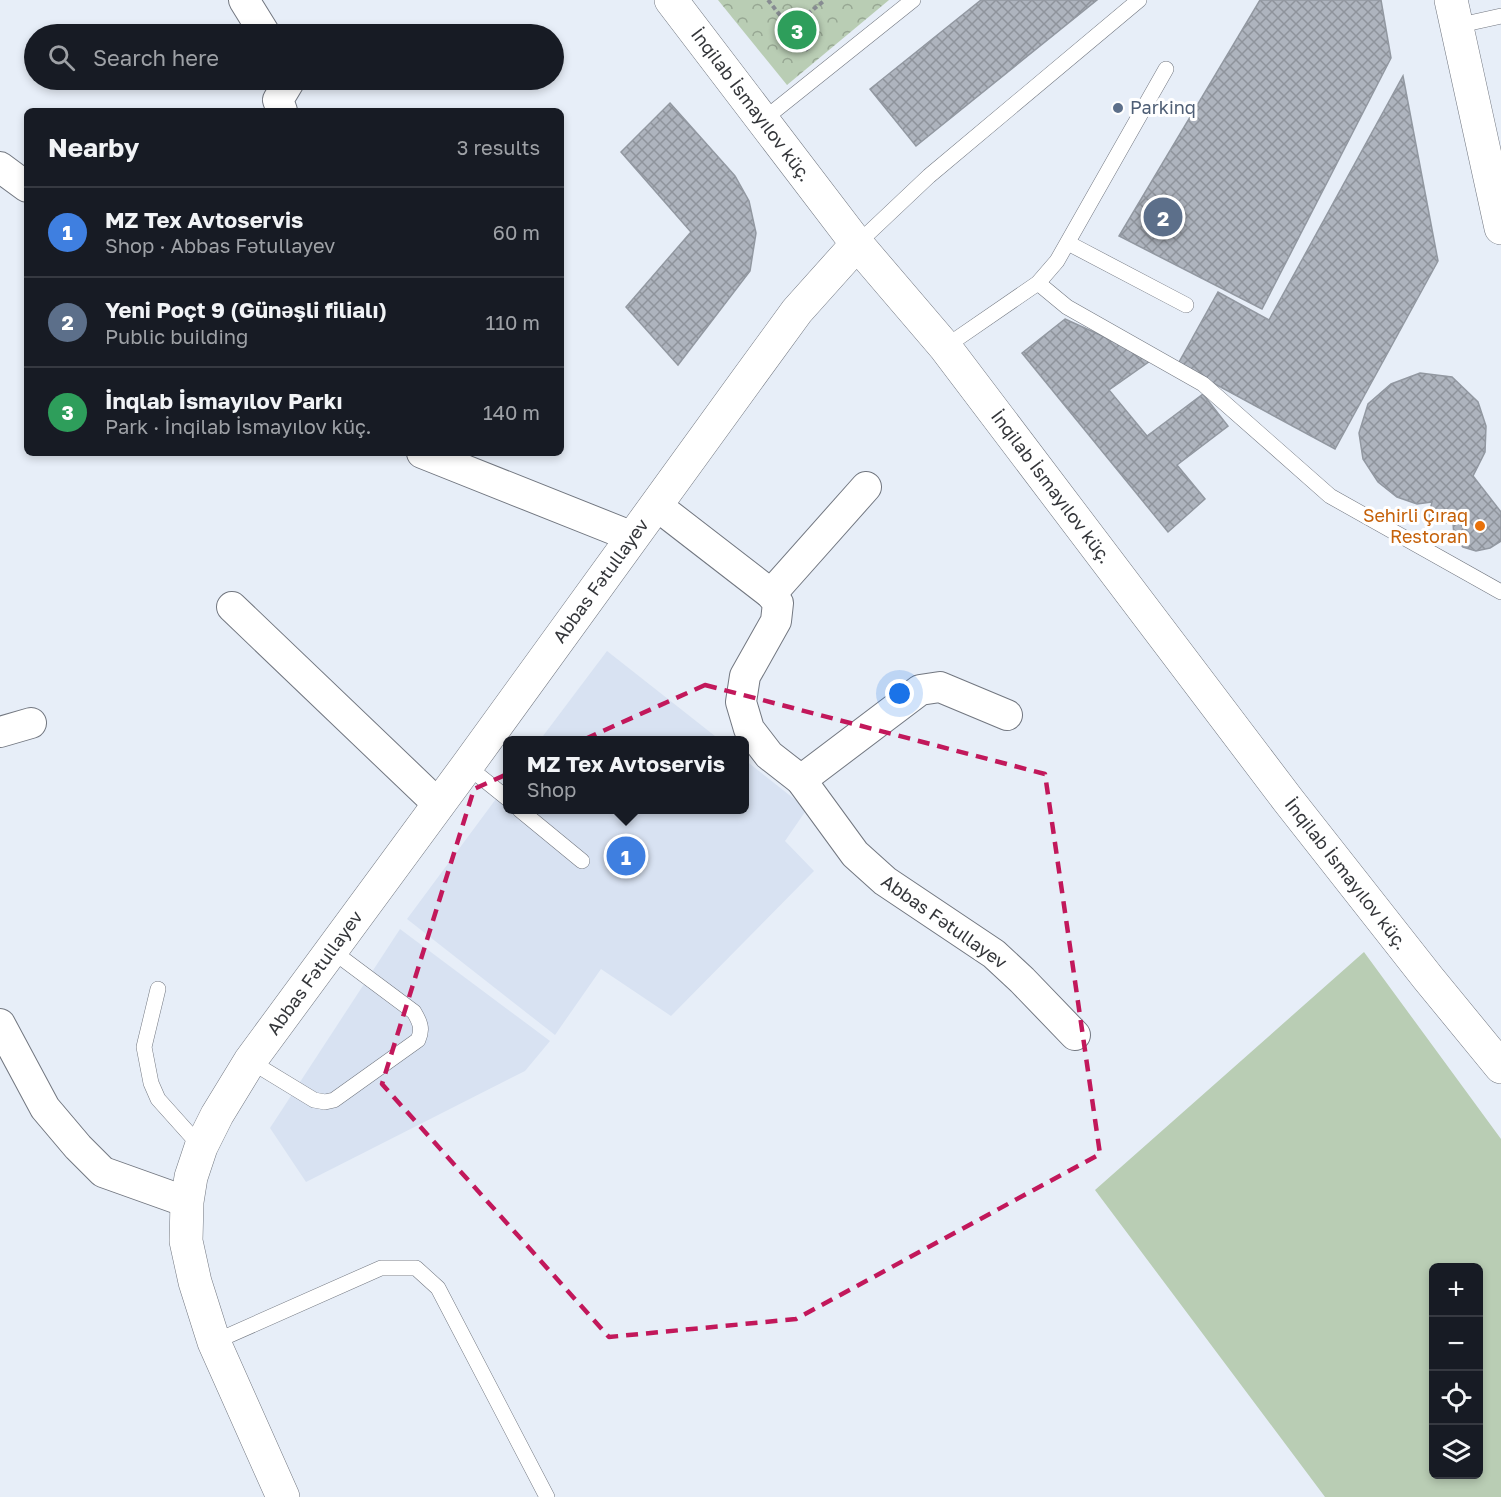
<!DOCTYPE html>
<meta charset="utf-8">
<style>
body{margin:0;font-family:"Golos Text",sans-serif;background:#20242c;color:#f1f3f6}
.controls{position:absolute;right:18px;bottom:18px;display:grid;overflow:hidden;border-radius:9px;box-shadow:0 3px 9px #0003}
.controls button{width:54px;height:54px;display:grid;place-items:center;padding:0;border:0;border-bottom:2px solid #363941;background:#171b24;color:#f1f3f6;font:30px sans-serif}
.you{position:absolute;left:900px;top:694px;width:21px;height:21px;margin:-15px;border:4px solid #fff;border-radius:50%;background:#1a73e8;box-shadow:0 0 0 9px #1a73e833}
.badge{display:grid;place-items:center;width:39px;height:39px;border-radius:50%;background:#8c9099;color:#fff;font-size:20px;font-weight:700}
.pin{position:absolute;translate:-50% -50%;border:3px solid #fff;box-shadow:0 2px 6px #0006}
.popup{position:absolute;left:503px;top:736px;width:246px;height:78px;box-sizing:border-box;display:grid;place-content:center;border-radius:9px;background:#171b24;filter:drop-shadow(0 2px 4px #0005);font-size:20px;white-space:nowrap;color:#9ea1a6}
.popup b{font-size:22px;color:#f1f3f6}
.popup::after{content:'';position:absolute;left:50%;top:100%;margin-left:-12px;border:12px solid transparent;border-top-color:#171b24}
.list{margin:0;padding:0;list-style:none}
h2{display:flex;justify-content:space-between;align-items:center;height:78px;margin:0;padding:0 24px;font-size:26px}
h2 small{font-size:20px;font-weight:400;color:#9ea1a6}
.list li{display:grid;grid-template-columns:39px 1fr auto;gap:18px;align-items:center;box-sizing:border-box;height:90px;padding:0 24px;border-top:2px solid #363941}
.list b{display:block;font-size:22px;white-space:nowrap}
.list p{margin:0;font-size:20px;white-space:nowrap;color:#9ea1a6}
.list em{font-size:20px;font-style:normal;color:#9ea1a6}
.icon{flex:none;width:33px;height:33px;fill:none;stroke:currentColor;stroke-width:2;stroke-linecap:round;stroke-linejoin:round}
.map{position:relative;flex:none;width:1501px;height:1497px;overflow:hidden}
.search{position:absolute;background:#171b24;box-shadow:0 3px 9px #0003;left:24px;top:24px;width:540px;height:66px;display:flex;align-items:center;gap:15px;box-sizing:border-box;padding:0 21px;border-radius:33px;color:#9ea1a6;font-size:22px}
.panel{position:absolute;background:#171b24;box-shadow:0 3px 9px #0003;left:24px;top:108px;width:540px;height:348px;border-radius:9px}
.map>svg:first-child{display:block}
.built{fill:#d8e2f2}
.grass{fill:#b9cdb4;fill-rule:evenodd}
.park{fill:url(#park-crowns)}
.building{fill:url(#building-cross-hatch);stroke:#9298a1;stroke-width:1.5}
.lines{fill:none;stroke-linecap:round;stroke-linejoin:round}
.service-casing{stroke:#727780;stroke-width:16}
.minor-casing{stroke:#727780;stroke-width:32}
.secondary-casing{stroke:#727780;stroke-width:34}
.path{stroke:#878c92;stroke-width:4;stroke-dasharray:4.5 3;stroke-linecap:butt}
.service{stroke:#fff;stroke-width:15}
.minor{stroke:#fff;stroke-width:30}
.secondary{stroke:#fff;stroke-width:33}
.marked{fill:none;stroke:#c2185b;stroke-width:4.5;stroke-dasharray:12 8;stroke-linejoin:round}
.service-dot{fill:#5c6f8a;stroke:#fff;stroke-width:2}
.food-dot{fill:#e8710a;stroke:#fff;stroke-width:2}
.labels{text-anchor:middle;stroke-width:6;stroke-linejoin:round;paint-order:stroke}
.street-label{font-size:18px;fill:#34363a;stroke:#fff}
.service-label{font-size:18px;fill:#4e5e75;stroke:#fff;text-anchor:start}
.food-label{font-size:18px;fill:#c56008;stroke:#fff;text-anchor:end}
</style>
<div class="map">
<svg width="1501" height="1497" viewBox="0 0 1501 1497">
<defs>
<pattern id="park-crowns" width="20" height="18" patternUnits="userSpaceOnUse" patternTransform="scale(1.5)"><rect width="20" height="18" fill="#b9cdb4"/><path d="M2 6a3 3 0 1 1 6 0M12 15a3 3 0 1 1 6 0" fill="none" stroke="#97a793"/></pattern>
<pattern id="building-cross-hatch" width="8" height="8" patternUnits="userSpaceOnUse" patternTransform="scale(1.5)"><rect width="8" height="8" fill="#aeb4be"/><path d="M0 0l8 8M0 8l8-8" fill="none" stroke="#8e939b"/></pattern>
</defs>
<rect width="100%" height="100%" fill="#e7eef8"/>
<g class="built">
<polygon points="607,651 720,740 540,740"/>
<polygon points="745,760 807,809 785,841 814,871 671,1016 601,969 555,1035 407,919 507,784 508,810 744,810"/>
<polygon points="400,929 550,1041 525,1071 306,1182 270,1128"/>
</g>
<path class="grass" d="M1364,952L1501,1139V1497H1325L1095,1190ZM1434,1268H1478V1474H1434Z"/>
<polygon class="park" points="718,0 889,0 787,85"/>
<g class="building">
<polygon points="981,0 1097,0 916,146 870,89"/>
<polygon points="1260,0 1381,0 1391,58 1262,309 1119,236"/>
<polygon points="1403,76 1438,261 1335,449 1178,364 1218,292 1269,320"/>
<polygon points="670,103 735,176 749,201 756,233 750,271 678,365 626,307 691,232 621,152"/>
<polygon points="1065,319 1153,359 1109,390 1147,436 1203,394 1228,426 1177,465 1205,499 1168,532 1022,353"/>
<polygon points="1420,373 1452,377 1478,402 1486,426 1485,452 1473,476 1501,512 1501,541 1490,548 1476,551 1463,547 1454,537 1453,523 1427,522 1432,502 1417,504 1397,497 1378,482 1363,459 1359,433 1368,404 1391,384"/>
</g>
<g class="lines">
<defs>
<g id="service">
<polyline points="1456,26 1501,16"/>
<polyline points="763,120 913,0"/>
<polyline points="1068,243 1186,305"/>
<polyline points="857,244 929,176 1139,0"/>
<polyline points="1038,283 1067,307 1203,384 1330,496 1501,592"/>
<polyline points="945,347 1038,283 1057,261 1166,69"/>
<polyline points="467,766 508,799"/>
<polyline points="520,810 582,861"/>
<polyline points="158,989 144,1047 151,1083 158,1099 201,1147"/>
<path d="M250,1061L314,1100L325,1102L334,1100L418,1040C423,1029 420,1022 414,1012L331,950"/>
<polyline points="214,1342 381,1268 416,1268 438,1288 547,1497"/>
</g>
<g id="minor">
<polyline points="244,0 265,34"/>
<polyline points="282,111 278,100 290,80"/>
<polyline points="0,167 27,187"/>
<polyline points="422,453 633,537"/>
<polyline points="656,505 771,594 778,603 776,621 745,676 741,702 749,729 769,755 801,780 855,854 885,881 994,954 1022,980 1075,1035"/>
<polyline points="771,594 866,487"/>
<polyline points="232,607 439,805"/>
<polyline points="0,732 31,723"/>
<polyline points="801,780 920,690 940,687 1007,715"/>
<polyline points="0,1024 45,1108 78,1147 103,1172 187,1202"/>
</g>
<g id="secondary">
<polyline points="671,0 857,244 945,347 1288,800 1428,978 1501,1067"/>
<polyline points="1451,0 1501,228"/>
<polyline points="283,1497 214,1342 195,1282 186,1241 187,1202 191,1177 201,1147 217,1115 250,1061 467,766 746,381 797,311 857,244"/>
</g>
</defs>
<use href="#service" class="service-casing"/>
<use href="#minor" class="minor-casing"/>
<use href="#secondary" class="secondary-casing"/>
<g class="path">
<polyline points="768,0 810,53"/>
<polyline points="790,28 825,0"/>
</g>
<use href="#service" class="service"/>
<use href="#minor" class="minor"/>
<use href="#secondary" class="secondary"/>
</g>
<path class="marked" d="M705,685L1045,774L1100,1154L796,1319L609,1337L382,1084L474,789Z"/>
<circle class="service-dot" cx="1118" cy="108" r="6"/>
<circle class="food-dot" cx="1480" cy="526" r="6"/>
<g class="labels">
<g class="street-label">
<text transform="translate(751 105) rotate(53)" y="6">İnqilab İsmayılov küç.</text>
<text transform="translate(1051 487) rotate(53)" y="6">İnqilab İsmayılov küç.</text>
<text transform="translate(601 581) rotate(-54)" y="6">Abbas Fətullayev</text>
<text transform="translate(1346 874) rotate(52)" y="6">İnqilab İsmayılov küç.</text>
<text transform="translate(944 922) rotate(35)" y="6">Abbas Fətullayev</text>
<text transform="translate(315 973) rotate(-54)" y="6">Abbas Fətullayev</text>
</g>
<g class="service-label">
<text x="1130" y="114">Parkinq</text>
</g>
<g class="food-label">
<text x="1468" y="522">Sehirli Çıraq<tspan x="1468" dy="21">Restoran</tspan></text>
</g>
</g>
</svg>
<div class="controls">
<button>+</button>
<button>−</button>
<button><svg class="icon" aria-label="locate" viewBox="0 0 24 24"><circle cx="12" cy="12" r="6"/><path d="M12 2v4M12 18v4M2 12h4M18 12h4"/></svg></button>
<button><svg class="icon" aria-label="layers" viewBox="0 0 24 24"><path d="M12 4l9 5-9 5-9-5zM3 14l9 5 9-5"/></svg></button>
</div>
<div class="you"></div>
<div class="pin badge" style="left:626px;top:856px;background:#3f7fe0">1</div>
<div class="popup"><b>MZ Tex Avtoservis</b>Shop</div>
<div class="pin badge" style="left:1163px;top:217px;background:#5c6f8a">2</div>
<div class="pin badge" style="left:797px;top:30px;background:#2e9e5b">3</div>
<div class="search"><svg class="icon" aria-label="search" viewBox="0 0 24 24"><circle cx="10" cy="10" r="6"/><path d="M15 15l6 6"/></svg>Search here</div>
<section class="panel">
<h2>Nearby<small>3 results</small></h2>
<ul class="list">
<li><span class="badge" style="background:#3f7fe0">1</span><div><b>MZ Tex Avtoservis</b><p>Shop · Abbas Fətullayev</p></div><em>60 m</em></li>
<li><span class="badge" style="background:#5c6f8a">2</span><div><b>Yeni Poçt 9 (Günəşli filialı)</b><p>Public building</p></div><em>110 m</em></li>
<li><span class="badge" style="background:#2e9e5b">3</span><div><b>İnqlab İsmayılov Parkı</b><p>Park · İnqilab İsmayılov küç.</p></div><em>140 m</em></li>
</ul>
</section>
</div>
